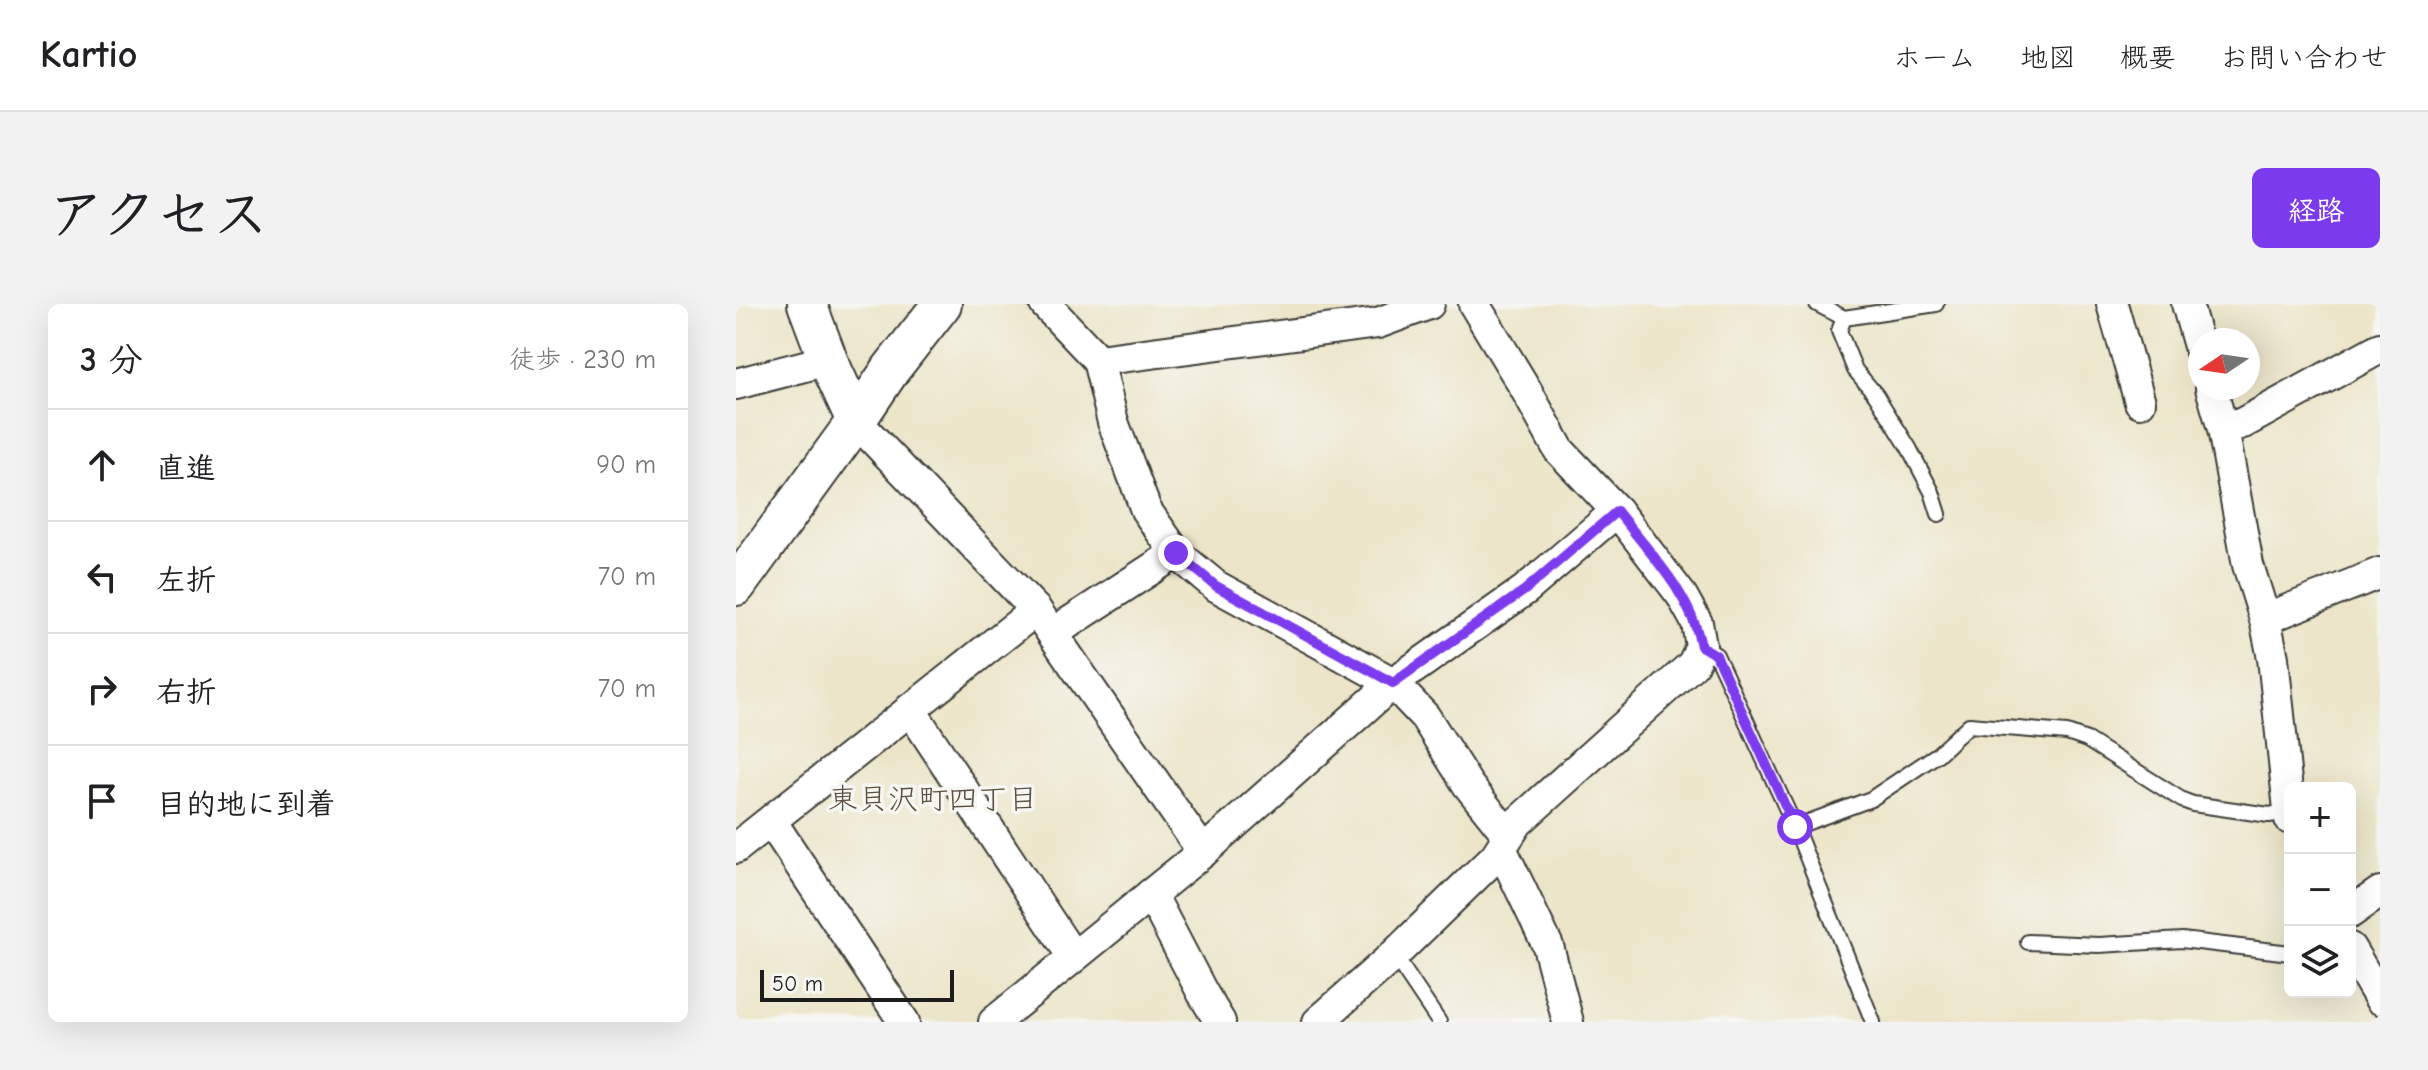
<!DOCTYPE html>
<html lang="ja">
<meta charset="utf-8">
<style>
body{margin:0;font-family:"Comic Neue","Klee One",sans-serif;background:#f2f2f2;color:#202124}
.controls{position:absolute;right:24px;bottom:24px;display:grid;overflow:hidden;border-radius:12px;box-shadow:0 8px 32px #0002}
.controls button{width:72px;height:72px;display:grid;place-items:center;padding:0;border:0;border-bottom:2px solid #e0e0e0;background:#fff;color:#202124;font:40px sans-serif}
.compass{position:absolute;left:1452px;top:24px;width:72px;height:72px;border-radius:50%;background:#fff;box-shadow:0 8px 32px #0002;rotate:257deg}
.scale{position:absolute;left:24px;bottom:20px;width:194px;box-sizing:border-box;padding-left:8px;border:4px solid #1c1c1c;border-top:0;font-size:22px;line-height:28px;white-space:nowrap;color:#1c1c1c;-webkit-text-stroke:6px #f6f6f2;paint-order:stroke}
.stop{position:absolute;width:24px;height:24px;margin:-18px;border:6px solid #7c3aed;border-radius:50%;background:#fff}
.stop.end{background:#7c3aed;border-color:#fff;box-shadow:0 2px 8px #0008}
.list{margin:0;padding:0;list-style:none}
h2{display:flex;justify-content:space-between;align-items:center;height:104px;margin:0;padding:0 32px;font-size:34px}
h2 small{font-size:26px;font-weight:400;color:#757577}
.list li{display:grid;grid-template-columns:52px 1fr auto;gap:24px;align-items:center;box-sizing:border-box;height:112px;padding:0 32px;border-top:2px solid #e0e0e0}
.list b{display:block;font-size:30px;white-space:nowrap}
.list em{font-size:26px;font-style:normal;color:#757577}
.icon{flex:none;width:44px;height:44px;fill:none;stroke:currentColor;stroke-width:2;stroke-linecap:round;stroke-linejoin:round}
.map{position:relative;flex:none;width:1644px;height:718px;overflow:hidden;border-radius:12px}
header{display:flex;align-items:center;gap:48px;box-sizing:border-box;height:112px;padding:0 40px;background:#fff;border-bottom:2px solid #e0e0e0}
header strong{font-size:38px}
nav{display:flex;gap:44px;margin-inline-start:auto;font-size:28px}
.intro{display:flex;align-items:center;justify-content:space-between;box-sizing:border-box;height:192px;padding:0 48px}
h1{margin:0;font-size:56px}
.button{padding:20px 36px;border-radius:12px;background:#7c3aed;color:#fff;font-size:28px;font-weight:700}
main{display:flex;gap:48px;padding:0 48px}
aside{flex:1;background:#fff;border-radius:12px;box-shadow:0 8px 32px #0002}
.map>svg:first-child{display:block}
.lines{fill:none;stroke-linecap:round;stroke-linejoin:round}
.service-casing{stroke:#3b3a36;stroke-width:18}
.minor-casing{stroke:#3b3a36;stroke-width:34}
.tertiary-casing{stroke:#3b3a36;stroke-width:42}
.service{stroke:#fff;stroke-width:14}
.minor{stroke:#fff;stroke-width:30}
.tertiary{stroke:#fff;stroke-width:38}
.route{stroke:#7c3aed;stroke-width:10}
.labels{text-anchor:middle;stroke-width:7;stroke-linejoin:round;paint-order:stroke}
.neighbourhood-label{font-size:30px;fill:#5e5040;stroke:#f6f6f2}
</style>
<header>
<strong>Kartio</strong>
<nav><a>ホーム</a><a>地図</a><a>概要</a><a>お問い合わせ</a></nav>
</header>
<div class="intro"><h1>アクセス</h1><a class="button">経路</a></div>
<main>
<aside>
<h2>3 分<small>徒歩 · 230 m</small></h2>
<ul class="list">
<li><svg class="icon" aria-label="ahead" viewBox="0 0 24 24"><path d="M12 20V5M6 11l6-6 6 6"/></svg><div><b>直進</b></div><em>90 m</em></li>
<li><svg class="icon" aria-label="left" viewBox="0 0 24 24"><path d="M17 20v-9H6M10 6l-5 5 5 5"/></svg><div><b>左折</b></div><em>70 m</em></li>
<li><svg class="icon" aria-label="right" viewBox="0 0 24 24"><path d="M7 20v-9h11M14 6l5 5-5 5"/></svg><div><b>右折</b></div><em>70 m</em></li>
<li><svg class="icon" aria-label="arrive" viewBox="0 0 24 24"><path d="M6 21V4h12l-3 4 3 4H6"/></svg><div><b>目的地に到着</b></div></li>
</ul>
</aside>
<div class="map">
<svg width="1644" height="718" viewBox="0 0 1644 718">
<rect width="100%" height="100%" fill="#f6f6f2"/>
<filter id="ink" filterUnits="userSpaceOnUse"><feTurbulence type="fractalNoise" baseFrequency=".0125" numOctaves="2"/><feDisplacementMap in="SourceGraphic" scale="16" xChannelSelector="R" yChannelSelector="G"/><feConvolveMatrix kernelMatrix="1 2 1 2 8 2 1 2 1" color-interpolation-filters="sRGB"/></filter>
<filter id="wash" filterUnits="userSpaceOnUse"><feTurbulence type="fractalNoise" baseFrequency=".006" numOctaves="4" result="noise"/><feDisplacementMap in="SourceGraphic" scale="32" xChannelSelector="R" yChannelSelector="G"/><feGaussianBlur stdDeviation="1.8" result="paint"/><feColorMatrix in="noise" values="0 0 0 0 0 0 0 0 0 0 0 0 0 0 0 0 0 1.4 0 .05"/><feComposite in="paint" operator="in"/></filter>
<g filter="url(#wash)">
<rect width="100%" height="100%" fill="#ece5c9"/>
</g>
<g filter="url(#ink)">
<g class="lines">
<defs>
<g id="service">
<polyline points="1081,0 1108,14 1200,0"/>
<polyline points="1108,14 1103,27 1119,66 1140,91 1173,144 1196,188 1203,210"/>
<polyline points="965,342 980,351 1059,523 1137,718"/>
<polyline points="1059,523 1135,495 1202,450 1233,421 1331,429 1351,436 1446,496 1457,500 1533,511 1552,508"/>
<polyline points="1292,638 1363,641 1446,636 1554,649"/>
<polyline points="658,651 703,718"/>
</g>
<g id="minor">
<polyline points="309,0 362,56 377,118 410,206 440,249 480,282 657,379 689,413 732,481 772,531"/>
<polyline points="1376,0 1404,98"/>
<polyline points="1451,0 1464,46"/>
<polyline points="362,56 642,19 693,0"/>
<polyline points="0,80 92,56"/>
<polyline points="1475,84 1487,125 1512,261 1529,315 1537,354 1554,515"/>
<polyline points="120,117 300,306 467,548"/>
<polyline points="1487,125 1507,119 1644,44"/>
<polyline points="1529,315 1644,269"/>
<polyline points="317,329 440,249"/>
<polyline points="174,405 337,653"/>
<polyline points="35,517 168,718"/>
<polyline points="0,544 300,306"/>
<polyline points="765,544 812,642 832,718"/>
<polyline points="415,590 466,688 484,718"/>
<polyline points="1614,609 1644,588"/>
<polyline points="1614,644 1644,695"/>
<polyline points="258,718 467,548 657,379 789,286 881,207"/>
<polyline points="582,718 658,651 759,553 782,518 957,360 965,342 961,319 946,292 881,207 823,146 789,84 738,0"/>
</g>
<g id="tertiary">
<polyline points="71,0 92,56 120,117"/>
<polyline points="0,282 120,117 155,65 206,0"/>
</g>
</defs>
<use href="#service" class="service-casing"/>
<use href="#minor" class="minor-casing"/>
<use href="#tertiary" class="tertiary-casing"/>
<use href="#service" class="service"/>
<use href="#minor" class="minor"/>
<use href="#tertiary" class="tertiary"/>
</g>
</g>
<g class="lines" filter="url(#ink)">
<path class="route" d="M440,249L480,282L657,379L789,286L881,207C913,248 955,290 965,342L980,351L1059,523"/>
</g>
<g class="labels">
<g class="neighbourhood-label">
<text x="197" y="505">東貝沢町四丁目</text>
</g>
</g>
</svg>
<div class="controls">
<button>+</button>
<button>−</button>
<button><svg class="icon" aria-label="layers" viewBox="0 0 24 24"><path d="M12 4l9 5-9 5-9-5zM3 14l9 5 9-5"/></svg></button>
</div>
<svg class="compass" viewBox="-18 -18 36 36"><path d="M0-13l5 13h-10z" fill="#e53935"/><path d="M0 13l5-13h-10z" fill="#757577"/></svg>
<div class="scale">50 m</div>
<div class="stop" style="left:1059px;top:523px"></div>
<div class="stop end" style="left:440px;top:249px"></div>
</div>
</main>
